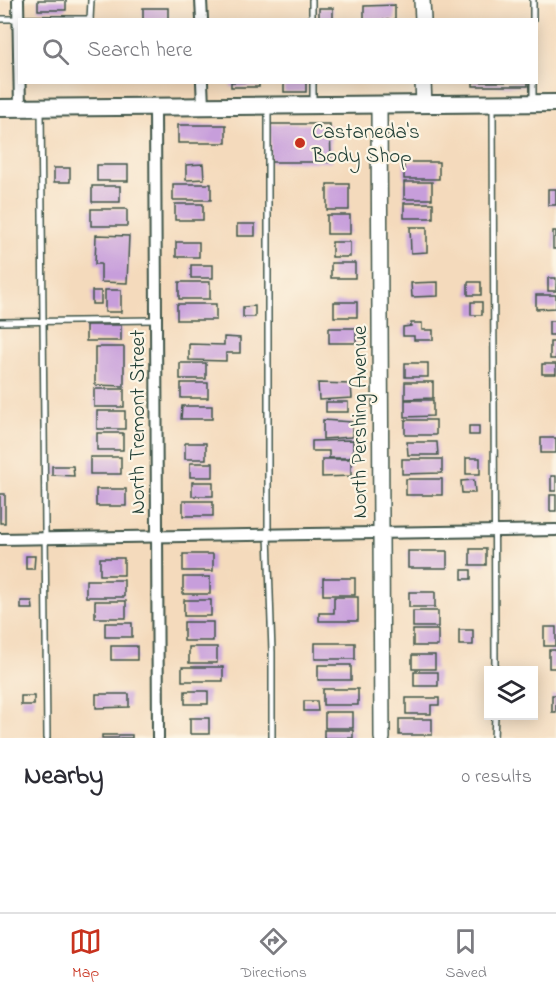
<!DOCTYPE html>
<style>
body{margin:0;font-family:"Indie Flower",sans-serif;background:#f7f7f7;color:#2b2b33}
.controls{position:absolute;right:18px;bottom:18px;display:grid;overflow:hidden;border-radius:0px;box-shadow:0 3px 15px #0003}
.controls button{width:54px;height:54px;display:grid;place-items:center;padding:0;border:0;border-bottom:2px solid #e1e1e2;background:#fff;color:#2b2b33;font:30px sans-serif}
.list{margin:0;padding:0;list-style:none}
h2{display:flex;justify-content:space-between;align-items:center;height:78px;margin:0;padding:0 24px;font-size:26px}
h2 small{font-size:20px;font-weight:400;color:#7c7c81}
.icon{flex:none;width:33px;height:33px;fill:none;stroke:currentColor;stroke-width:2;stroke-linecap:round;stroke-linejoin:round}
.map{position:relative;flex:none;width:556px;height:738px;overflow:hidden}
.search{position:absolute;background:#fff;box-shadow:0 3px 15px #0003;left:18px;right:18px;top:18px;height:66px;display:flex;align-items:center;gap:15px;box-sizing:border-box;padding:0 21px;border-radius:0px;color:#7c7c81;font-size:22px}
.sheet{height:174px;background:#fff}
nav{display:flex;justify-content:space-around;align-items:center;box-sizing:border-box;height:84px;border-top:2px solid #e1e1e2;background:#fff;font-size:16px;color:#7c7c81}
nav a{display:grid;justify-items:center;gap:3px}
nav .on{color:#c8321e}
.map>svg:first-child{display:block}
.building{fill:#c79edb}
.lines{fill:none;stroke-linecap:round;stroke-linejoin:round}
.lane-casing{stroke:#3f5548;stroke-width:8}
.street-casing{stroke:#3f5548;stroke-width:14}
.secondary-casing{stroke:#3f5548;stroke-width:18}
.primary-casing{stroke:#3f5548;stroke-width:20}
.lane{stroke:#fff;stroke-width:5}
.street{stroke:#fff;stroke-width:10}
.secondary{stroke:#fff;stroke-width:15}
.primary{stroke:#fff;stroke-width:16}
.poi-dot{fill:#c8321e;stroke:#fcf5e5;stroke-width:2}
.labels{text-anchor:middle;stroke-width:4.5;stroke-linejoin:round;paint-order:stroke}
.poi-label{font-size:21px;fill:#1f3d34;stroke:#fcf5e5;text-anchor:start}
.street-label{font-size:21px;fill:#1f3d34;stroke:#fcf5e5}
</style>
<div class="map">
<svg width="556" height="738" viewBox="0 0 556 738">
<rect width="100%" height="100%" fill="#fcf5e5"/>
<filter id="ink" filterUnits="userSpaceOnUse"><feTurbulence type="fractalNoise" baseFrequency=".0167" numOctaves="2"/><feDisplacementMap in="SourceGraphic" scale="12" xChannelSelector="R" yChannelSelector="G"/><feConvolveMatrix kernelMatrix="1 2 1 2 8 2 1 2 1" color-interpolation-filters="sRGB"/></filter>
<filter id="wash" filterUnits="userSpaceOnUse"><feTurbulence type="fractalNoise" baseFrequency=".008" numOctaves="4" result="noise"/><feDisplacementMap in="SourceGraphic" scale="24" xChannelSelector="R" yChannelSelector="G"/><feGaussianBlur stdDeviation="1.35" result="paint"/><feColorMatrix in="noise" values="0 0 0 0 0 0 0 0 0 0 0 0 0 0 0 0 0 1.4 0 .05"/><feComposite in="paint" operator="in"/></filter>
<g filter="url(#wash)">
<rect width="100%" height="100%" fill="#f4dabc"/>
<g id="blocks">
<g class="building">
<rect x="38" y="0" width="28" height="10"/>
<polygon points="395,5 395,20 364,20 364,6"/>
<rect x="143" y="8" width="25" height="12"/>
<rect x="319" y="8" width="14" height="12"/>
<rect x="231" y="82" width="28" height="5"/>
<rect x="284" y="82" width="22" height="10"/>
<rect x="473" y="82" width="55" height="4"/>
<polygon points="270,124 330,124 331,162 270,162"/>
<rect x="178" y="125" width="48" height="18"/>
<rect x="404" y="162" width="35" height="17"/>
<polygon points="203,164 204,179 186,180 186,165"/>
<rect x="97" y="165" width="31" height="16"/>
<rect x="54" y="168" width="16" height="14"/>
<rect x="404" y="182" width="28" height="17"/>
<rect x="173" y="184" width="38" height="16"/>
<rect x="327" y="184" width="22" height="26"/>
<rect x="92" y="186" width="28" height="16"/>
<rect x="548" y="189" width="8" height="16"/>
<rect x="404" y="203" width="29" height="15"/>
<rect x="175" y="204" width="28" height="16"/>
<rect x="91" y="209" width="36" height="17"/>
<rect x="327" y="215" width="23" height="19"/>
<rect x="237" y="224" width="18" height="12"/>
<polygon points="410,227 427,227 427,252 411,253"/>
<rect x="553" y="231" width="3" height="18"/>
<polygon points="96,235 129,236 127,283 101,282 101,264 95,264"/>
<rect x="176" y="242" width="23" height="15"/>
<rect x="332" y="242" width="18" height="15"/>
<rect x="331" y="263" width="24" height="15"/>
<rect x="191" y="265" width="22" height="13"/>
<rect x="548" y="278" width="8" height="13"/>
<rect x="179" y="282" width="31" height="17"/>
<polygon points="438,282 438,296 412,297 411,283"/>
<rect x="468" y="282" width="13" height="13"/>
<rect x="105" y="290" width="16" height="22"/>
<rect x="92" y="291" width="9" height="13"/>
<polygon points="536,295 556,295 556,308 536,309"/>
<rect x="334" y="302" width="23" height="15"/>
<rect x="471" y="302" width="11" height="13"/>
<rect x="177" y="304" width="39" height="16"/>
<polygon points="255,306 255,317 243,317 243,307"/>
<rect x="549" y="321" width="7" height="14"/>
<polygon points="411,323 422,323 422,330 433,330 433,340 414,340 414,336 403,336 403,327 411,326"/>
<rect x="86" y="325" width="35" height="16"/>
<rect x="329" y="328" width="27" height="15"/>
<polygon points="224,337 240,338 240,353 226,353 226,361 189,360 189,344 224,345"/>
<rect x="550" y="342" width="6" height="17"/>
<polygon points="95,347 124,347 124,386 95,385"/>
<rect x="180" y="363" width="26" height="16"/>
<rect x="405" y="363" width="23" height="14"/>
<rect x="542" y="364" width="14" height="10"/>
<polygon points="405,382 433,382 433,398 405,399"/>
<rect x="181" y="383" width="27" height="15"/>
<polygon points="318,383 351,384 352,398 319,400"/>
<rect x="94" y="389" width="30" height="18"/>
<polygon points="405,400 433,400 433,416 405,417"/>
<rect x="326" y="402" width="22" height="10"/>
<polygon points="182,406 212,406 212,419 181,419"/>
<rect x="97" y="411" width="28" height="18"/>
<polygon points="323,420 352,422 352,437 323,439"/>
<rect x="405" y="420" width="31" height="15"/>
<rect x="469" y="426" width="10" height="9"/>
<rect x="97" y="433" width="26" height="17"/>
<rect x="541" y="438" width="15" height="15"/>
<polygon points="353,440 353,456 349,458 329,458 329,451 312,451 312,441"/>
<polygon points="407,442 437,442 438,455 408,455"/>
<rect x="185" y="443" width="21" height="16"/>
<rect x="90" y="457" width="31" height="17"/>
<rect x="466" y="458" width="14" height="16"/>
<polygon points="322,459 351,459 351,476 322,477"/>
<polygon points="402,459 442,459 442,473 402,474"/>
<rect x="190" y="463" width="23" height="14"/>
<polygon points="52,466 73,466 74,476 52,475"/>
<rect x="551" y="476" width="5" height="15"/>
<rect x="406" y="479" width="36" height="16"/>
<polygon points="474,480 475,493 462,493 461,481"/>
<rect x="192" y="482" width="21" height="14"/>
<rect x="96" y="489" width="30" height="17"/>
<rect x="0" y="494" width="5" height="29"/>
<rect x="550" y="495" width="6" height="16"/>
<rect x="183" y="501" width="30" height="15"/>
<rect x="470" y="549" width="16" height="16"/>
<rect x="408" y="551" width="39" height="17"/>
<rect x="183" y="554" width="30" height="17"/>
<polygon points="26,556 35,556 34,569 26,569"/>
<rect x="100" y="558" width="24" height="17"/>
<rect x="462" y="570" width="9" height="9"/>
<rect x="183" y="577" width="27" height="17"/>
<rect x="323" y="578" width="32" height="17"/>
<rect x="86" y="580" width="38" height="17"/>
<rect x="409" y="592" width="26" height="15"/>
<polygon points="334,597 358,597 358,621 319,621 319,613 334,613"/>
<rect x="184" y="600" width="27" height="16"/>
<polygon points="21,601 32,601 33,609 21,609"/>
<rect x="95" y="601" width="31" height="17"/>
<rect x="413" y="611" width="25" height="16"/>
<rect x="184" y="622" width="29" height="19"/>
<rect x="105" y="623" width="27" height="14"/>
<rect x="544" y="627" width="12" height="19"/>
<rect x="413" y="630" width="25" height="16"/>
<rect x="459" y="630" width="14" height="15"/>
<rect x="315" y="643" width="40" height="16"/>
<rect x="111" y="646" width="26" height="14"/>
<rect x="189" y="647" width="28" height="16"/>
<rect x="549" y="650" width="7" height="18"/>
<rect x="412" y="655" width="23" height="14"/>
<rect x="318" y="665" width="33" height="15"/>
<rect x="182" y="667" width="41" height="14"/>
<rect x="414" y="672" width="24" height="14"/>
<rect x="323" y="689" width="35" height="16"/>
<rect x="185" y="691" width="23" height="13"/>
<polygon points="96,694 129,694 129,707 96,708"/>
<rect x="552" y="695" width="4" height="17"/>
<rect x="21" y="696" width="13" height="9"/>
<polygon points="406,698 439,698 439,705 431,705 431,714 406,714"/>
<polygon points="304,701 317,701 318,711 304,711"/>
<rect x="325" y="712" width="28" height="16"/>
<rect x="190" y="718" width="19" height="16"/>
<rect x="399" y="719" width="33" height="16"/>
<rect x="324" y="730" width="29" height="8"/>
<rect x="102" y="735" width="30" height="3"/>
</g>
</g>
</g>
<g filter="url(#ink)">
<use href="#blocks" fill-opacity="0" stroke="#3f5548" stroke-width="1.5"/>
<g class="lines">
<defs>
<g id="lane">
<polyline points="312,0 312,20"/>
<polyline points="533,0 533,20"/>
<polyline points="0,19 90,19"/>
<polyline points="90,20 91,0"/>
<polyline points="313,82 313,102"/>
<polyline points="533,82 533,102"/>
<polyline points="493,106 495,670"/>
<polyline points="268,107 268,535 272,652 272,738"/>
<polyline points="41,109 47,738"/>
<polyline points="0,322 156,320"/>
<polyline points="494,738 495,716"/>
</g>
<g id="street">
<polyline points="18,0 20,108"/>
<polyline points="201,0 202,20"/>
<polyline points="202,82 203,106"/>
<polyline points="155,107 158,738"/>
<polyline points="0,539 556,530"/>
</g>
<g id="secondary">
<polyline points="422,0 423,20"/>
<polyline points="423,82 424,104"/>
<polyline points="379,105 382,738"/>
</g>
<polyline id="primary" points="0,108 556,103"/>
</defs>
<use href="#lane" class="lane-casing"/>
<use href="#street" class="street-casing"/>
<use href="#secondary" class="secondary-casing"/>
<use href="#primary" class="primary-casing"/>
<use href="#lane" class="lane"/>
<use href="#street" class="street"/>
<use href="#secondary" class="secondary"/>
<use href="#primary" class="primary"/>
</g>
</g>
<circle class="poi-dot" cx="300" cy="143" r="6"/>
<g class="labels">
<g class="poi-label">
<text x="312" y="138">Castaneda's<tspan x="312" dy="24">Body Shop</tspan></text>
</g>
<g class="street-label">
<text transform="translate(137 422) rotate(-90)" y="7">North Tremont Street</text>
<text transform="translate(359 422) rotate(-90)" y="7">North Pershing Avenue</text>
</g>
</g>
</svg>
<div class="controls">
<button><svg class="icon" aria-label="layers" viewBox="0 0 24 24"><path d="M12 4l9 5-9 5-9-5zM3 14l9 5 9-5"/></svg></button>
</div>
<div class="search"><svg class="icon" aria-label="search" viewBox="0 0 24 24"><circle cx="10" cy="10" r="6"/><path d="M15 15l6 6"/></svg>Search here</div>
</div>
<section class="sheet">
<h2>Nearby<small>0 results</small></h2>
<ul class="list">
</ul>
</section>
<nav>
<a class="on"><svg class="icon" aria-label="map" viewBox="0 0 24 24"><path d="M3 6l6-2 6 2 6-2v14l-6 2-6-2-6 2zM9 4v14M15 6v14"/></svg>Map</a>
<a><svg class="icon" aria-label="directions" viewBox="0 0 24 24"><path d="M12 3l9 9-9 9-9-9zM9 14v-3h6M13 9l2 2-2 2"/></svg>Directions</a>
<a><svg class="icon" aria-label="saved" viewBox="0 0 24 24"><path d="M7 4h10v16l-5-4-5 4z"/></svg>Saved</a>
</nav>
